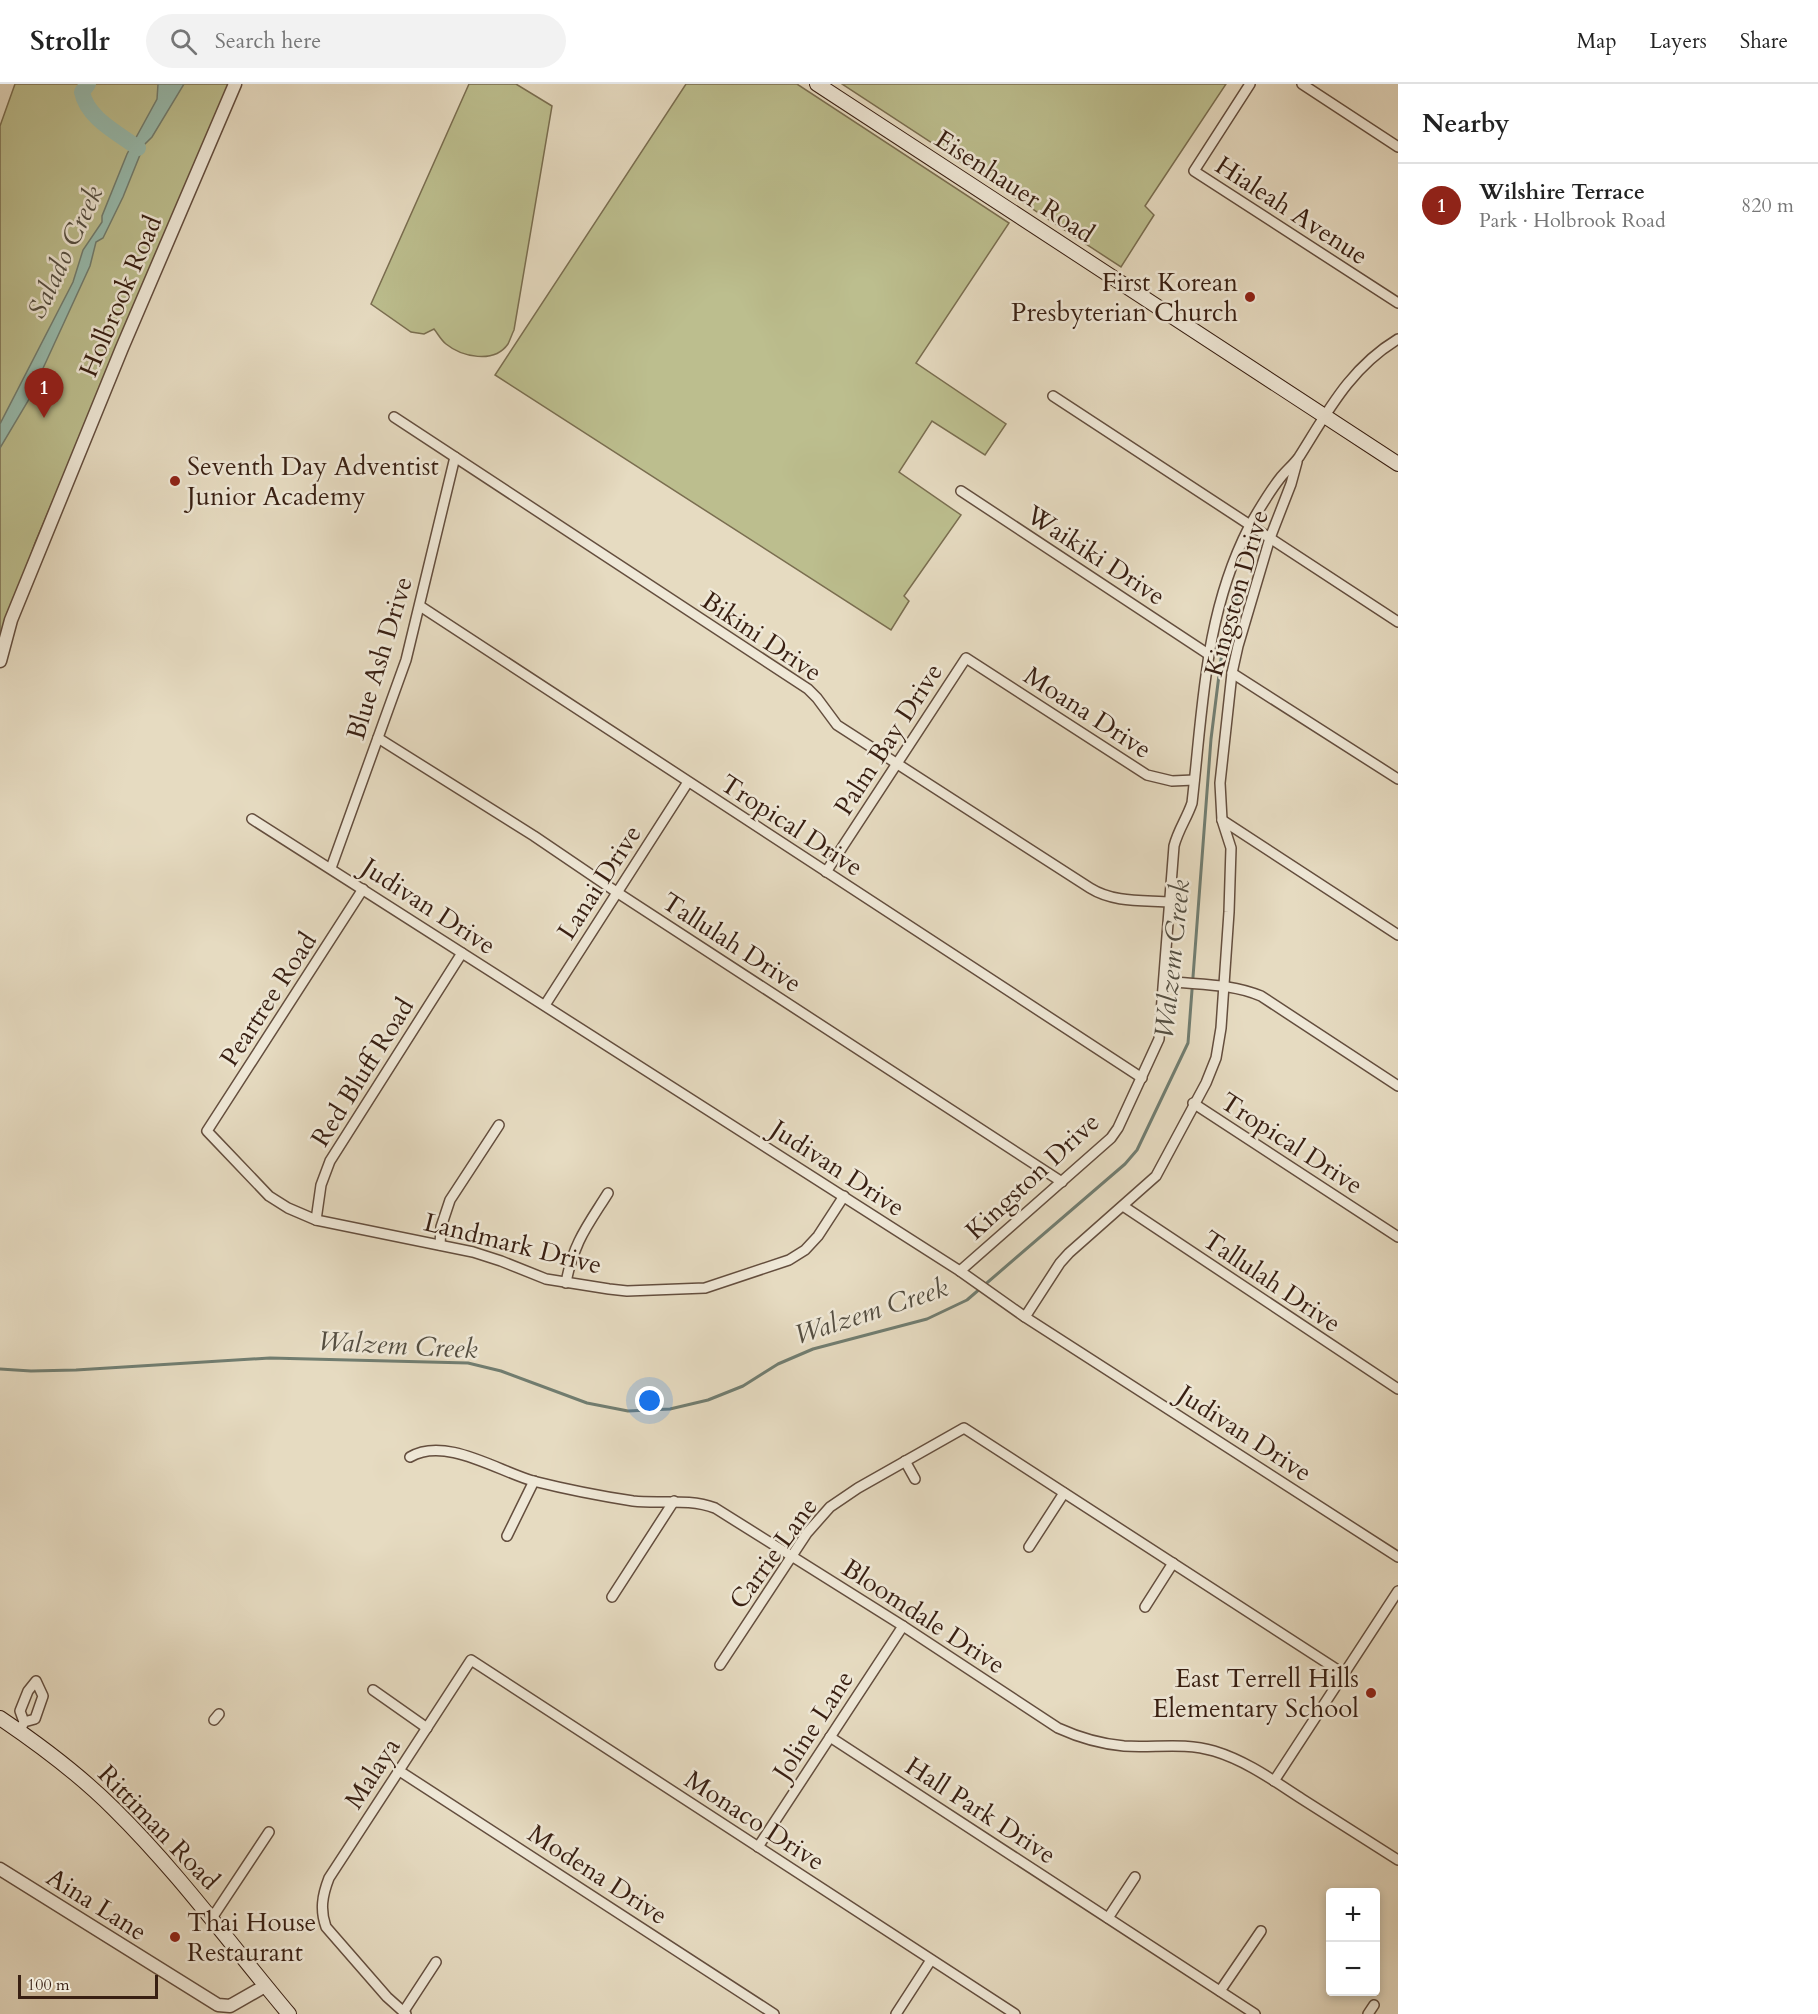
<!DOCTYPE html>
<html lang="en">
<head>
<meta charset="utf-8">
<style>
	body { margin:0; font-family:Cardo,serif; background:#f2f2f2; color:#222 }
	.controls { position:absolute; right:18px; bottom:18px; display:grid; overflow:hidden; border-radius:6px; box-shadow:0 3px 9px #0003 }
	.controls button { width:54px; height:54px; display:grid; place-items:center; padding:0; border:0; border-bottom:2px solid #e0e0e0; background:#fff; color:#222; font:30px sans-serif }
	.scale { position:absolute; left:18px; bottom:15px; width:140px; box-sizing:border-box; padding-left:6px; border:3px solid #381f12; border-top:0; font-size:16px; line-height:21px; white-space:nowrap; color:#381f12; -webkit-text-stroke:4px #efe8d7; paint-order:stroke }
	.you { position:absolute; left:650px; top:1317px; width:21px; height:21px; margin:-15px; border:4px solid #fff; border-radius:50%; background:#1a73e8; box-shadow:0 0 0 9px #1a73e833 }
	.badge { display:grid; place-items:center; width:39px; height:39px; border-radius:50%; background:#8f2418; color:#fff; font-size:20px; font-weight:700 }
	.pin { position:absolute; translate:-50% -50px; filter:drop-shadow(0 2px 3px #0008) }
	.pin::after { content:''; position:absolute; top:32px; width:21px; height:18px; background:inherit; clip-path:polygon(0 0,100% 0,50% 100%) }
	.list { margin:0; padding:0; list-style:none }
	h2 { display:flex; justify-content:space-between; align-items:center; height:78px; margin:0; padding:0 24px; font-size:26px }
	h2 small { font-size:20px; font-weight:400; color:#767676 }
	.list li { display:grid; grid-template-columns:39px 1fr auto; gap:18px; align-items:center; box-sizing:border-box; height:84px; padding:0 24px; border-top:2px solid #e0e0e0 }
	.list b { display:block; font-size:22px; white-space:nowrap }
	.list p { margin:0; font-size:20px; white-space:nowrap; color:#767676 }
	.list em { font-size:20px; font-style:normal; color:#767676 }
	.icon { flex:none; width:33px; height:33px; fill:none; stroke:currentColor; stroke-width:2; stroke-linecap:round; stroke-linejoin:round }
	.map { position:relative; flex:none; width:1398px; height:1930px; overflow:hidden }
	header { display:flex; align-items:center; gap:36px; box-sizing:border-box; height:84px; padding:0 30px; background:#fff; border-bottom:2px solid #e0e0e0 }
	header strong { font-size:28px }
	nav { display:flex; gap:33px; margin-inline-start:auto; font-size:21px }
	.search { width:420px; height:54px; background:#f2f2f2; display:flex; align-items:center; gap:15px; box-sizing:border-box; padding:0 21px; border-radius:33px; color:#767676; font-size:22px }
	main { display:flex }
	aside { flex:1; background:#fff }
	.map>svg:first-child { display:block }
	.green { fill:#bcbe8e; stroke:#7a6e50; stroke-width:1.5 }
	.water { fill:#97bbae; stroke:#717d70; stroke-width:1.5 }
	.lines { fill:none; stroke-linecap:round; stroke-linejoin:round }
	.stream { stroke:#717d70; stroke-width:3 }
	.river { stroke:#97bbae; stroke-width:16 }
	.minor-casing { stroke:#644e3e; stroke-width:12 }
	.tertiary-casing { stroke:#644e3e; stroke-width:15 }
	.secondary-casing { stroke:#381f12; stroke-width:16 }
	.minor { stroke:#efe8d7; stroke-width:9 }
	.tertiary { stroke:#efe8d7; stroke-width:12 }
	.secondary { stroke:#efe8d7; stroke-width:14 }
	.poi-dot { fill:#8f2418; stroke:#efe8d7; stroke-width:2 }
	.labels { text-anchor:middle; stroke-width:5; stroke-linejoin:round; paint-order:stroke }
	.street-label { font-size:26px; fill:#381f12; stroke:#efe8d7 }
	.poi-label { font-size:26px; fill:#381f12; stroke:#efe8d7; text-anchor:end }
	.water-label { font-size:27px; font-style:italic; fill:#544e41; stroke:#efe8d7 }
</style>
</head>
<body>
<header>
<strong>Strollr</strong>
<div class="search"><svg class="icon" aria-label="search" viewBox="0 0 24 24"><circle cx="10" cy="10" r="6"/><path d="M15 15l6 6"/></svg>Search here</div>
<nav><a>Map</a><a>Layers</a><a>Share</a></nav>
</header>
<main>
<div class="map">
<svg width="1398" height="1930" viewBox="0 0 1398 1930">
	<rect width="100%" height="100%" fill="#e6dbc1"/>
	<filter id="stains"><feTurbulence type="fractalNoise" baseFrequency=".00333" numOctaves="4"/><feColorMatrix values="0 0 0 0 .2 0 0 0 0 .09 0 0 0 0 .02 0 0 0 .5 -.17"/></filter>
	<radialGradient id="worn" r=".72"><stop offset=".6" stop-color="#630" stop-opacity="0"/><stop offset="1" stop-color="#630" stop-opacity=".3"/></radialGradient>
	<!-- green -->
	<g class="green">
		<polygon points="15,0 230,0 35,459 0,559 0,42"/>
		<path d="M469,0h47l36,22 -38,224c-2,4 -4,10 -6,14 -14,20 -46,13 -62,0 -5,-4 -8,-10 -12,-15l-10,5 -13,-2 -40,-28z"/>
		<polygon points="686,0 797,0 1009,139 916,279 1006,340 985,371 932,337 899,388 961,431 904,512 909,517 891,546 495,291"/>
		<polygon points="842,0 1226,0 1145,122 1154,131 1121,183"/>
	</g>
	<!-- water -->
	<polygon class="water" points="158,0 184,0 152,53 144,61 123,113 103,154 96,158 90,182 28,317 0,364 0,340 73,198 83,166 102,138 102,132 127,70 157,15"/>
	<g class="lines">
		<!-- stream -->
		<polyline class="stream" points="0,1285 31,1287 76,1286 270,1274 468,1279 501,1287 587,1319 628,1327 670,1325 708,1316 743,1302 778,1280 813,1265 927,1235 967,1216 1125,1080 1137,1066 1188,959 1211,655 1221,575 1240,502"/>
		<!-- river -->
		<path class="river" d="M88,0l-6,8c5,26 36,41 56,56"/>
		<defs>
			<g id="minor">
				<polyline points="1250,0 1194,87 1398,219"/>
				<polyline points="1302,0 1398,63"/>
				<polyline points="1053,312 1398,538"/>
				<path d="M394,333l414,272 9,9 20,27 253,163c24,15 53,12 81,14"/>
				<polyline points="961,407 1208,570"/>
				<polyline points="420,522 1142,994"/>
				<polyline points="1232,589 1398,695"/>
				<polyline points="378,654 534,752 618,809 1062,1098"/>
				<polyline points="252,735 960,1187 1025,1233 1398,1473"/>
				<polyline points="1222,736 1398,851"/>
				<polyline points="331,784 406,576 455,373"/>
				<polyline points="826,788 966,574 1147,691 1172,697 1194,696"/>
				<polyline points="363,805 207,1047 269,1112 288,1124 316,1136 473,1168 501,1177 546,1195 609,1205 627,1207 705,1204 789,1176 805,1166 818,1152 844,1112"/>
				<path d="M1165,897c33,4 65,2 96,15l137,90"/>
				<polyline points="545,921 688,698"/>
				<polyline points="1193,1019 1398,1153"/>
				<polyline points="1123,1122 1398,1305"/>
				<polyline points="316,1136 321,1101 330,1077 462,869"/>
				<polyline points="440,1161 441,1143 450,1116 499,1041"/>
				<path d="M960,1187l151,-133 7,-10 41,-89 15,-193c4,-16 13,-28 18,-43 11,-95 12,-188 57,-276 9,-16 20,-35 32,-50 6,-7 13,-13 18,-20 29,-46 51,-89 99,-118"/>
				<path d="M566,1199c7,-40 22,-58 42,-90"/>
				<polyline points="1025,1233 1060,1179 1069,1169 1156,1092 1206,999 1216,974 1221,944 1229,828 1231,764 1222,736 1220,699 1232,589 1238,562 1270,454 1291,400 1297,378"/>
				<path d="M410,1373c35,-21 88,14 123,24 32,8 67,15 100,20 28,3 55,-3 82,7l188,118 155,102c22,10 43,16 66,18 31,2 60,-4 90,5 33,10 60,30 88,48 32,20 64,41 96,61"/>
				<polyline points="905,1377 915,1395"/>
				<polyline points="507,1452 534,1397"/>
				<polyline points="1029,1463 1064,1409"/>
				<polyline points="612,1513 674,1417"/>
				<polyline points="1145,1523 1173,1479"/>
				<polyline points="720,1581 807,1449 830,1423 858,1404 964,1344 1344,1590"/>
				<polyline points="373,1606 427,1644"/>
				<polyline points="214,1636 219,1630"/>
				<polyline points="20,1647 24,1638 20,1627 28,1607 36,1597 43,1612 35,1635 24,1638"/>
				<polyline points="830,1653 1255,1930"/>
				<polyline points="398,1686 774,1930"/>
				<polyline points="1274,1697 1398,1507"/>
				<polyline points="758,1763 903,1542"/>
				<polyline points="212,1834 269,1748"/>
				<polyline points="1108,1834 1135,1793"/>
				<polyline points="1220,1907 1261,1847"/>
				<polyline points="404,1927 436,1878"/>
				<path d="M406,1930l-19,-17 -61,-70c-6,-17 -4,-31 3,-49l142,-218 544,354"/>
				<polyline points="896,1930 931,1876"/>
				<polyline points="1368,1930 1374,1921"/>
			</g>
			<g id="tertiary">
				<polyline points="0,577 11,536 122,264 235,0"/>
				<polyline points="0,1785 218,1921 230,1922 265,1902"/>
			</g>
			<g id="secondary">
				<polyline points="817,0 1398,380"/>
				<path d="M0,1634c40,27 80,57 114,91 64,63 117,136 175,205"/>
			</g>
		</defs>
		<!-- minor casing -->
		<use href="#minor" class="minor-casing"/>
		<!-- tertiary casing -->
		<use href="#tertiary" class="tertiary-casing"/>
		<!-- secondary casing -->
		<use href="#secondary" class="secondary-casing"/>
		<!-- minor -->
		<use href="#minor" class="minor"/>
		<!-- tertiary -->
		<use href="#tertiary" class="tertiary"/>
		<!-- secondary -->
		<use href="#secondary" class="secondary"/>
	</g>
	<!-- markers -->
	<g class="poi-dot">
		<circle cx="1250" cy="213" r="6"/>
		<circle cx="175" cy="397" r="6"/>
		<circle cx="1371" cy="1609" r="6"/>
		<circle cx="175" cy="1853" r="6"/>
	</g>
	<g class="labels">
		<!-- street labels -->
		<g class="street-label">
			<text transform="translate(1015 102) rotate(33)" y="9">Eisenhauer Road</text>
			<text transform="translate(1292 126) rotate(33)" y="9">Hialeah Avenue</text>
			<text transform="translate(120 212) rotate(-67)" y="9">Holbrook Road</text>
			<text transform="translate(1096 471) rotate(33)" y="9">Waikiki Drive</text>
			<text transform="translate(1236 509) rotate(-74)" y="9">Kingston Drive</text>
			<text transform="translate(762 552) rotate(34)" y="9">Bikini Drive</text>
			<text transform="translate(379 574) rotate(-73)" y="9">Blue Ash Drive</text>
			<text transform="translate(1088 628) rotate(33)" y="9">Moana Drive</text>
			<text transform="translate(888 655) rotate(-57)" y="9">Palm Bay Drive</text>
			<text transform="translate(792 741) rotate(33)" y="9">Tropical Drive</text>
			<text transform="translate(599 798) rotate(-57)" y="9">Lanai Drive</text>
			<text transform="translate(429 822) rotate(33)" y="9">Judivan Drive</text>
			<text transform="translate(732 858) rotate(33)" y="9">Tallulah Drive</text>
			<text transform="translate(268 915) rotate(-57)" y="9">Peartree Road</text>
			<text transform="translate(362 988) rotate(-58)" y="9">Red Bluff Road</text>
			<text transform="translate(1292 1059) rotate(33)" y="9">Tropical Drive</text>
			<text transform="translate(838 1084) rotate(33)" y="9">Judivan Drive</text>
			<text transform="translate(1032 1092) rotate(-43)" y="9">Kingston Drive</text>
			<text transform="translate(513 1159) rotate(14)" y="9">Landmark Drive</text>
			<text transform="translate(1272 1197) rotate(34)" y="9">Tallulah Drive</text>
			<text transform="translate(1245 1349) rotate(33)" y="9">Judivan Drive</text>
			<text transform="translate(773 1469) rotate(-54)" y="9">Carrie Lane</text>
			<text transform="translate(924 1532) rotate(33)" y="9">Bloomdale Drive</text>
			<text transform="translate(813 1641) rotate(-57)" y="9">Joline Lane</text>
			<text transform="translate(372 1689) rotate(-57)" y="9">Malaya</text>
			<text transform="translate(981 1726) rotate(33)" y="9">Hall Park Drive</text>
			<text transform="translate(755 1736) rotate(33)" y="9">Monaco Drive</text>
			<text transform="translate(159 1743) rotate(46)" y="9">Rittiman Road</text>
			<text transform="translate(598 1790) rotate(33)" y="9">Modena Drive</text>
			<text transform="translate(97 1820) rotate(32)" y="9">Aina Lane</text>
		</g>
		<!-- poi labels -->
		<g class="poi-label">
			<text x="1238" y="207">First Korean<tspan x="1238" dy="30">Presbyterian Church</tspan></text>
			<text x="187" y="391" text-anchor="start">Seventh Day Adventist<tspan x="187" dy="30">Junior Academy</tspan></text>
			<text x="1359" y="1603">East Terrell Hills<tspan x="1359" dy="30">Elementary School</tspan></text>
			<text x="187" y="1847" text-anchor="start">Thai House<tspan x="187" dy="30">Restaurant</tspan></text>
		</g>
		<!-- water labels -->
		<g class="water-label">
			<text transform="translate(65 168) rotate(-65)" y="9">Salado Creek</text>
			<text transform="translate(1172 875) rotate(-84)" y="9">Walzem Creek</text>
			<text transform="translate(871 1227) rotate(-18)" y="9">Walzem Creek</text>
			<text transform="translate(398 1261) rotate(3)" y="9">Walzem Creek</text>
		</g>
	</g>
	<rect width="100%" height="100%" filter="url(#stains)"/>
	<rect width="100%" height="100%" fill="url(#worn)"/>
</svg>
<div class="controls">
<button>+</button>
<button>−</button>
</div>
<div class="scale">100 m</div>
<div class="you"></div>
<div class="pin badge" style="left:44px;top:334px">1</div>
</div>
<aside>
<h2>Nearby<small></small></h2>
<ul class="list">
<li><span class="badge">1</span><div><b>Wilshire Terrace</b><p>Park · Holbrook Road</p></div><em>820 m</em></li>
</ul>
</aside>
</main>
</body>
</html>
